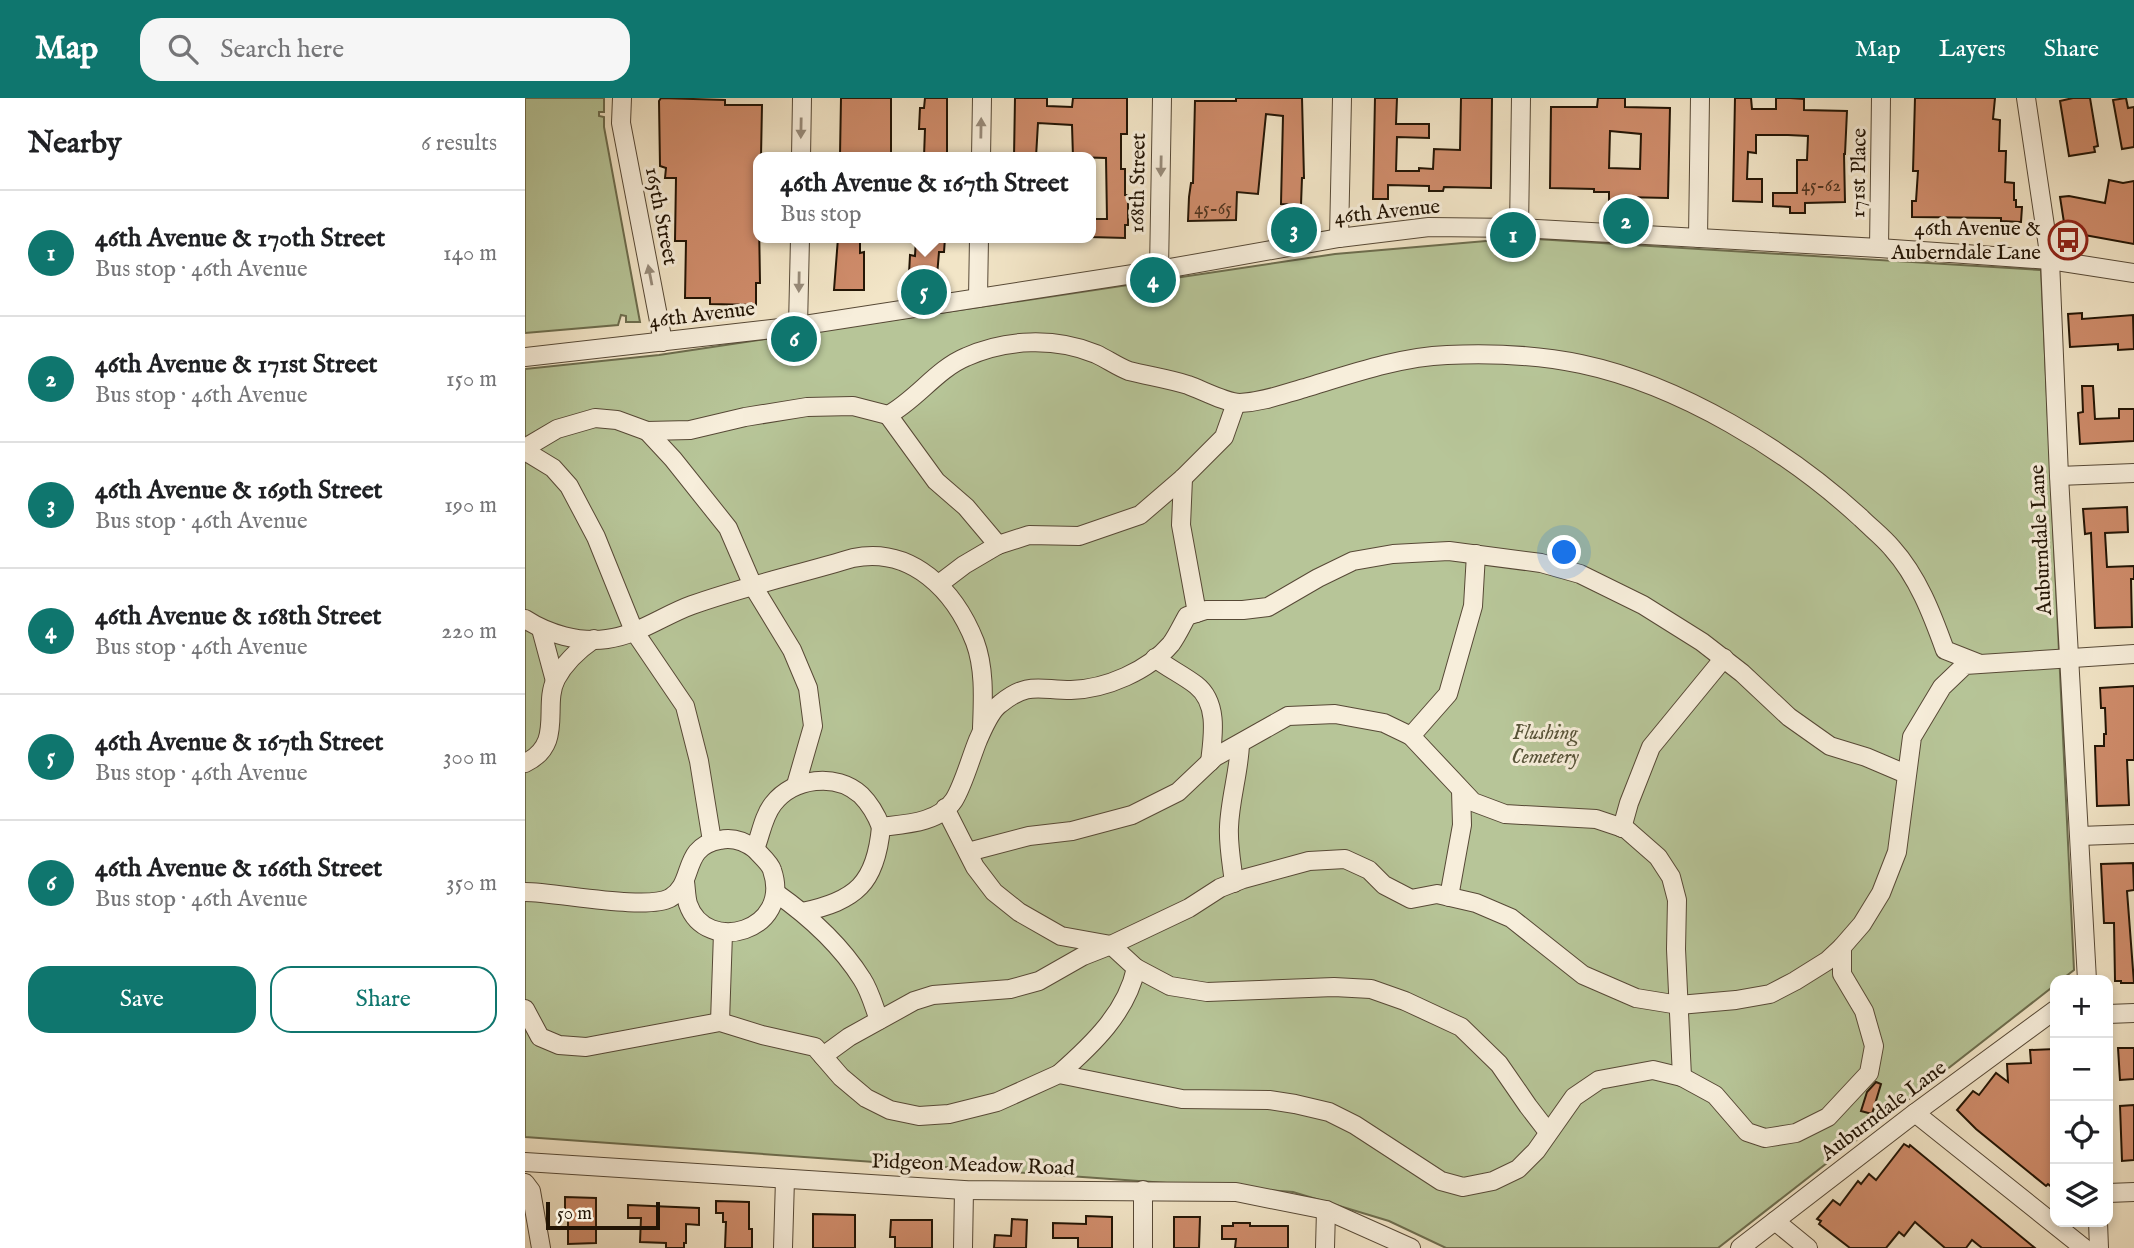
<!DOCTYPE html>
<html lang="en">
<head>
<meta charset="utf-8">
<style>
	body { margin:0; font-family:"IM FELL English",serif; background:#f6f6f6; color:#202124 }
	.controls { position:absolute; right:21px; bottom:21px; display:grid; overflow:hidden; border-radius:14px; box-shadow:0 4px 10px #0003 }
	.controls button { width:63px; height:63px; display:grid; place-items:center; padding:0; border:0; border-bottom:2px solid #e0e0e0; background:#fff; color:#202124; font:35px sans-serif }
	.scale { position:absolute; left:21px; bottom:18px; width:114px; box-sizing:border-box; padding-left:7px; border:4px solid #231505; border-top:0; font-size:19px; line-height:24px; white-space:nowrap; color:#231505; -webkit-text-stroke:5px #f7eedb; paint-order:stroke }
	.you { position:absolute; left:1040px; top:455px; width:24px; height:24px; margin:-18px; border:5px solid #fff; border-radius:50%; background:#1a73e8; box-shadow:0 0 0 10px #1a73e833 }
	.badge { display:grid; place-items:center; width:46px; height:46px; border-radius:50%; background:#0f766e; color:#fff; font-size:23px; font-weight:700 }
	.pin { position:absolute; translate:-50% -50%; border:4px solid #fff; box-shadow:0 2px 7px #0006 }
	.popup { position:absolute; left:228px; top:54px; width:343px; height:91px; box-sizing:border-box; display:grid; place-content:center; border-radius:14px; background:#fff; filter:drop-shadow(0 2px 5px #0005); font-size:23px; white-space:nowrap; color:#757577 }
	.popup b { font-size:26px; color:#202124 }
	.popup::after { content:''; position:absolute; left:50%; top:100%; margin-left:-14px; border:14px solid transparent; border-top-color:#fff }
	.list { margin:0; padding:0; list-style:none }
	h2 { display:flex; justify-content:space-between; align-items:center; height:91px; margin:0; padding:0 28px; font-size:30px }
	h2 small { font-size:23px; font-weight:400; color:#757577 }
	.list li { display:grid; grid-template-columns:46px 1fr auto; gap:21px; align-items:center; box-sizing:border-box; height:126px; padding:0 28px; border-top:2px solid #e0e0e0 }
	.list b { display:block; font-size:26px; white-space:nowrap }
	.list p { margin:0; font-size:23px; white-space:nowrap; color:#757577 }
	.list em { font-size:23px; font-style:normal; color:#757577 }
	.actions { display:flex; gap:14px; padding:21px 28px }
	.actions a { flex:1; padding:16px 0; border:2px solid #0f766e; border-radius:21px; text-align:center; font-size:24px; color:#0f766e }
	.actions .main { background:#0f766e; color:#fff }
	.icon { flex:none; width:38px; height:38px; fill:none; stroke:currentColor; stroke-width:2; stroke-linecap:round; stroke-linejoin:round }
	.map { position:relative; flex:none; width:1609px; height:1150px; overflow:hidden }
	header { display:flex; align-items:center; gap:42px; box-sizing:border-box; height:98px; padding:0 35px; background:#0f766e; color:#fff }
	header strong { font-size:33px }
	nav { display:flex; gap:38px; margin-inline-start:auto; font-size:24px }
	.search { width:490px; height:63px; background:#f6f6f6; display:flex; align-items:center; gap:18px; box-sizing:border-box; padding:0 24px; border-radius:21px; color:#757577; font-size:26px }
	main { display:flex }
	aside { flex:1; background:#fff }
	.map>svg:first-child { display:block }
	.green { fill:#b7c598; stroke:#6d6d4e; stroke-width:2 }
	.building { fill:#cf8c6b; stroke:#231505; stroke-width:2; fill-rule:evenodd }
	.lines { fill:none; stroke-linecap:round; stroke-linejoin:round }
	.minor-casing { stroke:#574936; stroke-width:20 }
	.minor { stroke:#f7eedb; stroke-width:18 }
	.oneway { fill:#988c7b }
	.labels { text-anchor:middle; stroke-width:6; stroke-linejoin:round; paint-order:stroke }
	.number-label { font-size:18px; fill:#4e331e }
	.street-label { font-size:21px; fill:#231505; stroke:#f7eedb }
	.poi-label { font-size:21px; fill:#231505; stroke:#f7eedb; text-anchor:end }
	.park-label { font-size:21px; font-style:italic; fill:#575338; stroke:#f7eedb }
</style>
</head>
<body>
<header>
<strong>Map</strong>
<div class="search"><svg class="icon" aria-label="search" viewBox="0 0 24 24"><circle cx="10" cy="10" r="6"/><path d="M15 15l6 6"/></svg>Search here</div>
<nav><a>Map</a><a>Layers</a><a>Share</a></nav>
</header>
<main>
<aside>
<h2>Nearby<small>6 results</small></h2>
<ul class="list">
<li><span class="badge">1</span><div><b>46th Avenue &amp; 170th Street</b><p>Bus stop · 46th Avenue</p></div><em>140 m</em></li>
<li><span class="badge">2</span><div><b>46th Avenue &amp; 171st Street</b><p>Bus stop · 46th Avenue</p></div><em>150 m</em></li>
<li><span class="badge">3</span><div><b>46th Avenue &amp; 169th Street</b><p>Bus stop · 46th Avenue</p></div><em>190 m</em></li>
<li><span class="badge">4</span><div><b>46th Avenue &amp; 168th Street</b><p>Bus stop · 46th Avenue</p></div><em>220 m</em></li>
<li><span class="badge">5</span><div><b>46th Avenue &amp; 167th Street</b><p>Bus stop · 46th Avenue</p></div><em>300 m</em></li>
<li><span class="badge">6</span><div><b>46th Avenue &amp; 166th Street</b><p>Bus stop · 46th Avenue</p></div><em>350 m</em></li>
</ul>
<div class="actions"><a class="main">Save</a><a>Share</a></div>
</aside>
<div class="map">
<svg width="1609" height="1150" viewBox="0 0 1609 1150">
	<rect width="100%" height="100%" fill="#f2e5c7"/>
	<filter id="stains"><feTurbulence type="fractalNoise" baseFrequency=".00286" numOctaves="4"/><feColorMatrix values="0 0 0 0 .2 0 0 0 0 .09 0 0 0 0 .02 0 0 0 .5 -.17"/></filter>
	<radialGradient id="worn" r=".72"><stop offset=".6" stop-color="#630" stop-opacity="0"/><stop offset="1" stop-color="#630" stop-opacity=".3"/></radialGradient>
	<!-- green -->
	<g class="green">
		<polygon points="0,0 79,0 79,14 74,14 74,18 79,19 79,29 115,224 101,224 101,218 96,217 93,227 0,235"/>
		<polygon points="996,140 1516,172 1549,872 1536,882 1530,882 1530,887 1193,1150 921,1150 864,1123 768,1094 0,1039 0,271 134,257 810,156"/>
	</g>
	<!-- building -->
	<g class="building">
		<polygon points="136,0 200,2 200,7 237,7 236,59 233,59 235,185 231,185 231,207 185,206 185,200 160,200 161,143 150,143 151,80 140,80 141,70 135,68 134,3"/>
		<polygon points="316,0 366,0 366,59 315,57"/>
		<polygon points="400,0 422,0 422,57 417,57 417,59 399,59 400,31 394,31 395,10 399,10"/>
		<polygon points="490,0 522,0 522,8 547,9 548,0 602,0 602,36 596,36 596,71 600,71 600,97 603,97 603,127 600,127 600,140 565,139 565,121 582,121 581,60 548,59 547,27 513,25 511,59 489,59"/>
		<polygon points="711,0 777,0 779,80 777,80 776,107 756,106 758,18 741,16 733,96 712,94 711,122 663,123 664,99 666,85 668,85 670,3 711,3"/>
		<polygon points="850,0 872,0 871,26 904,26 904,40 872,39 871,73 894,73 894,70 908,71 909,51 935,52 936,0 967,0 966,90 919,89 918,93 904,93 904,88 863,87 863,101 848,101"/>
		<path d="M1073,0h27v9l45,1 -2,90 -45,-1v4l-14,-1v-8h-15v-3l-44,-1 1,-81h46zM1085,33l31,3 -1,35 -31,-1z"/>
		<polygon points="1210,0 1226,0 1227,11 1251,11 1251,0 1265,0 1279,1 1279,12 1322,13 1320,56 1319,56 1320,104 1280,105 1280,115 1265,115 1265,109 1248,108 1248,95 1272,95 1272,62 1282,62 1283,38 1263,37 1231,37 1231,55 1223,54 1222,81 1237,81 1237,104 1208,103"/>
		<polygon points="1390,0 1470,0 1468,21 1475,22 1474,53 1481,53 1480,84 1489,85 1489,102 1491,102 1491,109 1497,109 1496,124 1476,123 1476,120 1387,119 1387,103 1391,103 1393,73 1388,73"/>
		<polygon points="1548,0 1565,0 1573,48 1569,49 1570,54 1544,58 1535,3"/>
		<polygon points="1601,0 1603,10 1609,9 1609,49 1597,51 1588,2"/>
		<polygon points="1584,82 1598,85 1609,83 1609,146 1543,134 1540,131 1535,99 1544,98 1580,105"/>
		<polygon points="313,140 335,140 335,155 339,154 339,192 309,192"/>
		<polygon points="391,140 420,140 419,154 414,154 412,178 384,176 385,157 390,158"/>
		<polygon points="1557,215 1557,221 1608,217 1609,251 1593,252 1593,246 1545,249 1543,216"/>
		<polygon points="1557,288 1568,288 1570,321 1594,320 1594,311 1609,311 1609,343 1555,346 1553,315 1558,314"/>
		<polygon points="1602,409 1603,434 1580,435 1582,469 1609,468 1609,481 1606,481 1607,529 1570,530 1566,435 1560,436 1558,411"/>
		<polygon points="1609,588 1609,662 1602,662 1604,707 1572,708 1570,648 1579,648 1579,636 1581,636 1580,610 1576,610 1575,590"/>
		<polygon points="1608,765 1609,792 1602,793 1609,885 1596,885 1596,883 1590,883 1589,825 1579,825 1576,766"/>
		<polygon points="1593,950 1609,950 1609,981 1595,982"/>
		<polygon points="1530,951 1530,1092 1523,1086 1521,1088 1451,1031 1432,1012 1448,993 1454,997 1471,975 1483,984 1482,966 1506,965 1505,952"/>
		<polygon points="1351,984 1356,986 1347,1016 1336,1013 1342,994"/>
		<polygon points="1609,1007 1609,1062 1597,1063 1595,1008"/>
		<polygon points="1379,1046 1384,1049 1385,1047 1510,1150 1457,1150 1447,1142 1441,1150 1420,1150 1390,1124 1379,1138 1374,1134 1361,1150 1325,1150 1294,1126 1296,1123 1292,1121 1308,1102 1315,1107 1333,1083 1336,1086 1344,1076 1351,1082"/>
		<polygon points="40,1099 71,1100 71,1145 43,1146 43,1116 40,1116"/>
		<polygon points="191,1103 224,1104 224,1131 227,1131 227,1150 200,1150 201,1124 198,1124 198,1115 191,1115"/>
		<polygon points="103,1107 174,1110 174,1127 161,1126 161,1145 159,1145 159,1150 141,1150 141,1145 115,1144 116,1120 103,1120"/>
		<polygon points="288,1116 330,1117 330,1150 288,1150"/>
		<polygon points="561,1118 587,1119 587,1150 553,1150 553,1140 528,1140 528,1125 561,1126"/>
		<polygon points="649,1119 675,1119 674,1150 649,1150"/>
		<polygon points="487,1121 502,1122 501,1150 469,1150 470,1137 486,1138"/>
		<polygon points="366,1122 407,1122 407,1150 370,1150 370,1139 365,1139"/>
		<polygon points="708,1125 725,1125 725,1128 763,1128 763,1150 710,1150 711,1141 697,1141 697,1128 708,1128"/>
	</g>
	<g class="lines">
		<defs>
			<g id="minor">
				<polyline points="97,0 96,25 138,244"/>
				<polyline points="1501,0 1525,162 1534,378 1562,882"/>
				<polyline points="276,59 277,0"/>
				<polyline points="456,59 457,0"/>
				<polyline points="994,130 996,0"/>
				<polyline points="814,140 817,0"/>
				<polyline points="1173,140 1175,0"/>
				<polyline points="1354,150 1356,0"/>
				<polyline points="634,172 637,0"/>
				<polyline points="453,200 454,140"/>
				<polyline points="273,228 275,140"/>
				<polyline points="0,259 273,228 634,172 814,140 904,129 994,130 1354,150 1525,162 1609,175"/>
				<polyline points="363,317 411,383 441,409 473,447"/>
				<polyline points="122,333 148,361 203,430 228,488 267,552 283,590 288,628 271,687"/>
				<path d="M0,350l32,-19 38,-11 22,2 30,11 43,-1 55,-13 62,-10 46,-1 35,9c28,-15 49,-46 78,-58 40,-18 89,-20 130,-3 11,5 22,13 33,17 20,5 40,8 59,14 14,5 38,18 52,18 23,-1 43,-9 65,-15 46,-14 94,-31 142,-33 44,-2 91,0 134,9 99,21 206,86 280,154 10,10 22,19 31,30 26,29 40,66 53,102l33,13"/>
				<polyline points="0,353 28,370 44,388 71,439 109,533 160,608 174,663 187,743"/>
				<polyline points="1534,378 1609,375"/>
				<polyline points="658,380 656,427 672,515"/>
				<polyline points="951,456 948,508 923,596 886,638 948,704 980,716 1071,721 1101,731 1133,759 1146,779 1152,802 1151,851 1157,979"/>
				<polyline points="414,486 439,467 473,447 504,437 554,438 615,417 658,380 699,339 711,305"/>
				<path d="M0,521c23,15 54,24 82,20 31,-4 57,-24 85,-34 53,-19 108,-31 161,-47 59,-12 102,33 122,84 10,27 8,58 7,86"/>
				<polyline points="16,531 30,583"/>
				<path d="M630,560c13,10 28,17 41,27 23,18 17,52 14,77"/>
				<path d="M0,665c40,-19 17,-57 31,-84 9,-17 22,-29 38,-40"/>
				<polyline points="420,710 450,769 469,794 494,814 536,838 586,847 611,870 645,888 682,894 809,889 846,891 880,903 936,929 974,966 1003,1008 1023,1034"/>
				<polyline points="1097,730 1104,705 1126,649 1199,560"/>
				<polyline points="1555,738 1609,736"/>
				<polyline points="443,754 504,738 547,733 607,717 653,694 690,659 763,618 810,616 859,625 886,638"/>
				<path d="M160,784c1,6 1,15 3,22 18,52 105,27 84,-34 -2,-7 -12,-15 -17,-21"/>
				<path d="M709,785c-2,-18 -6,-38 -5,-56 1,-28 10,-55 11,-83"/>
				<path d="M0,794c31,0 121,19 145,6 26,-15 10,-51 50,-58 13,-3 24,1 35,9 6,-15 8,-32 18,-45 20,-26 63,-32 88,-9 9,9 15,19 20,32 24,-3 58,-4 73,-27 9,-14 17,-43 24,-60 5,-11 12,-29 22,-36 28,-23 39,-14 71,-14 35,-1 77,-19 100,-46 6,-8 11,-19 16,-28l19,-6h37l25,-3 50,-29 35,-17 40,-7 56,-3 92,12 39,11 63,31 59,37 40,31 47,44 41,29 36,11 40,17"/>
				<path d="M251,795c34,24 64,51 86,86 8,12 12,28 17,41"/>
				<polyline points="924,799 937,727 936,692"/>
				<path d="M277,814c54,-11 74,-29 79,-85"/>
				<polyline points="0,911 15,939 34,947 61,949 195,924 237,937 290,949 316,979 341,1000 365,1012 394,1018 424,1016 472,1004 534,976 657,1001 744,1002 770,1006 804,1014 830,1027 916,1083 938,1089 968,1083 993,1071 1011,1053 1049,999 1074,982 1128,972 1157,979 1190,997 1222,1034 1240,1040 1271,1035 1303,1019 1344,975 1349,948 1339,913 1317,876 1317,849 1337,826 1356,795 1372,754 1387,639 1417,589 1440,567 1609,556"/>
				<polyline points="1583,916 1609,915"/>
				<polyline points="195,924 198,835"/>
				<polyline points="298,958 324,939 389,903 408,897 485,891 514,883 558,858 586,847 664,810 695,790 718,781 784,763 820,761 844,772 859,787 886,801 912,796 951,805 986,820 1058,877 1111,900 1154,907 1211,902 1245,896 1270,883 1302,863 1317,849"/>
				<path d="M534,976c33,-29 68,-62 77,-106"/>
				<polyline points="1390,1015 1559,1150"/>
				<polyline points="0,1064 439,1092 711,1094 801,1112 886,1150"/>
				<polyline points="0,1085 6,1093 16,1150"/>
				<polyline points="1583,1095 1609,1094"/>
				<polyline points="1250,1123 1283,1150"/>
				<polyline points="1573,1124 1574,1150"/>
				<polyline points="258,1150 260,1081"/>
				<polyline points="438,1150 439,1092"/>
				<polyline points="618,1150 618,1092"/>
				<polyline points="800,1150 801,1112"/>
				<polyline points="1215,1150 1390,1015 1530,912"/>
			</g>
		</defs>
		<!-- minor casing -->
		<use href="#minor" class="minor-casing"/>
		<!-- minor -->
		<use href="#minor" class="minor"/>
	</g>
	<!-- one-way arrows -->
	<defs><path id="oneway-solid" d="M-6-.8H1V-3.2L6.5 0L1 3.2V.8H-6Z" transform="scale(1.75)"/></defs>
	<g class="oneway">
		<use href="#oneway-solid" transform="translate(276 30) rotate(91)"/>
		<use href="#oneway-solid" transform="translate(456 30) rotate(-89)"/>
		<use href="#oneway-solid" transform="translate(636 68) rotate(91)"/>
		<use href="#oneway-solid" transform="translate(125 177) rotate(-101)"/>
		<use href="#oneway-solid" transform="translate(274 184) rotate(91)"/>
	</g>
	<!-- icons -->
	<defs>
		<symbol id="bus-ring" viewBox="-11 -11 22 22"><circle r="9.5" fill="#f7eedb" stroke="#8f2418" stroke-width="1.5"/><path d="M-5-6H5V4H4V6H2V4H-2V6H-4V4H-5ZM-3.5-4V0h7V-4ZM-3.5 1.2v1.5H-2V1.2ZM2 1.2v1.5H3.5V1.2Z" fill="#8f2418"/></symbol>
	</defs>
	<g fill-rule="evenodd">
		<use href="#bus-ring" x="1521" y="120" width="44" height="44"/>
	</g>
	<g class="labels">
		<!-- number labels -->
		<g class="number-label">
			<text x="1296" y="93">45-62</text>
			<text x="688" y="116">45-65</text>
		</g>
		<!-- street labels -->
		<g class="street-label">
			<text transform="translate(1333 75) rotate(-89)" y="7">171st Place</text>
			<text transform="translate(612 85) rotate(-89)" y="7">168th Street</text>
			<text transform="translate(862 113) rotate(-6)" y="7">46th Avenue</text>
			<text transform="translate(137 118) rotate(79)" y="7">165th Street</text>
			<text transform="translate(177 216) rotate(-7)" y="7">46th Avenue</text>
			<text transform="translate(1515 442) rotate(-93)" y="7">Auburndale Lane</text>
			<text transform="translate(1358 1012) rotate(-37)" y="7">Auburndale Lane</text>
			<text transform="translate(448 1066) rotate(2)" y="7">Pidgeon Meadow Road</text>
		</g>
		<!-- poi labels -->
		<g class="poi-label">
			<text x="1516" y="137">46th Avenue &amp;<tspan x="1516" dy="24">Auberndale Lane</tspan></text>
		</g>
		<!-- park labels -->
		<g class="park-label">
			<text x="1020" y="641">Flushing<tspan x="1020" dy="24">Cemetery</tspan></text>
		</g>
	</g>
	<rect width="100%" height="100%" filter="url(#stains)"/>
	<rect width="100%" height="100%" fill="url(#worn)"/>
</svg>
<div class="controls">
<button>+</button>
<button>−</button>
<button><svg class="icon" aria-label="locate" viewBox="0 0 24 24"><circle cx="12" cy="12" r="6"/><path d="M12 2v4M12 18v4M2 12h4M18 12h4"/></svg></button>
<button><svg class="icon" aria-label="layers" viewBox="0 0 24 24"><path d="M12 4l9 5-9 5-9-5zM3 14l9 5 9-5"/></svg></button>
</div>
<div class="scale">50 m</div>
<div class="you"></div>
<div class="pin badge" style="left:988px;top:137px">1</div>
<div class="pin badge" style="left:1101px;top:123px">2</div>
<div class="pin badge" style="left:769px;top:132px">3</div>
<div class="pin badge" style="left:628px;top:182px">4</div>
<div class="pin badge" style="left:399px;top:194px">5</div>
<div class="popup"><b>46th Avenue &amp; 167th Street</b>Bus stop</div>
<div class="pin badge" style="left:269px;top:241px">6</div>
</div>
</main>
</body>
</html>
